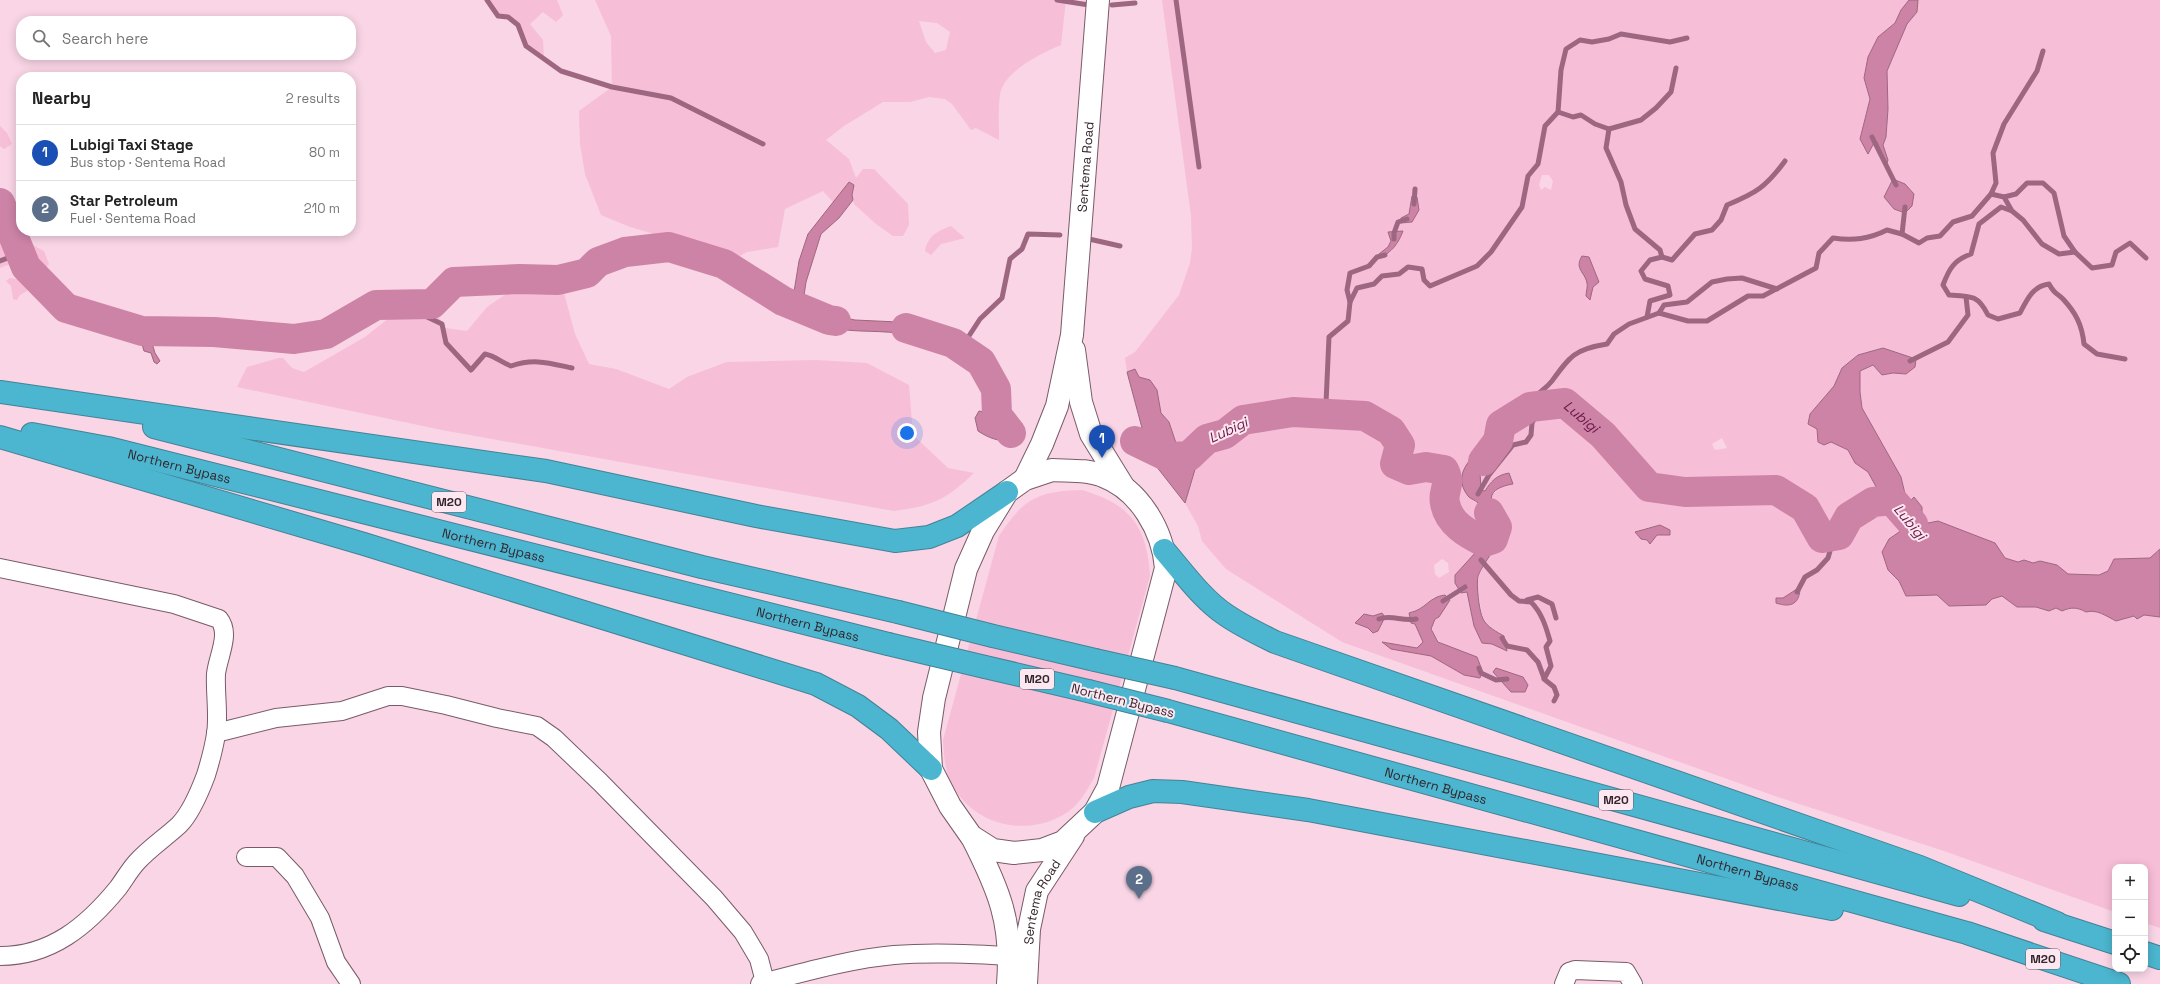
<!DOCTYPE html>
<html lang="en">
<head>
<meta charset="utf-8">
<style>
	body { margin:0; font-family:"Space Grotesk",sans-serif; background:#f6f6f6; color:#222 }
	.controls { position:absolute; right:12px; bottom:12px; display:grid; overflow:hidden; border-radius:8px; box-shadow:0 2px 10px #0003 }
	.controls button { width:36px; height:36px; display:grid; place-items:center; padding:0; border:0; border-bottom:1px solid #e0e0e0; background:#fff; color:#222; font:20px sans-serif }
	.you { position:absolute; left:907px; top:433px; width:14px; height:14px; margin:-10px; border:3px solid #fff; border-radius:50%; background:#1a73e8; box-shadow:0 0 0 6px #1a73e833 }
	.badge { display:grid; place-items:center; width:26px; height:26px; border-radius:50%; background:#2f7283; color:#fff; font-size:13px; font-weight:700 }
	.pin { position:absolute; translate:-50% -33px; filter:drop-shadow(0 1px 2px #0008) }
	.pin::after { content:''; position:absolute; top:21px; width:14px; height:12px; background:inherit; clip-path:polygon(0 0,100% 0,50% 100%) }
	.list { margin:0; padding:0; list-style:none }
	h2 { display:flex; justify-content:space-between; align-items:center; height:52px; margin:0; padding:0 16px; font-size:17px }
	h2 small { font-size:13px; font-weight:400; color:#767676 }
	.list li { display:grid; grid-template-columns:26px 1fr auto; gap:12px; align-items:center; box-sizing:border-box; height:56px; padding:0 16px; border-top:1px solid #e0e0e0 }
	.list b { display:block; font-size:15px; white-space:nowrap }
	.list p { margin:0; font-size:13px; white-space:nowrap; color:#767676 }
	.list em { font-size:13px; font-style:normal; color:#767676 }
	.icon { flex:none; width:22px; height:22px; fill:none; stroke:currentColor; stroke-width:2; stroke-linecap:round; stroke-linejoin:round }
	.map { position:relative; flex:none; width:2160px; height:984px; overflow:hidden }
	.search { position:absolute; background:#fff; box-shadow:0 2px 10px #0003; left:16px; top:16px; width:340px; height:44px; display:flex; align-items:center; gap:10px; box-sizing:border-box; padding:0 14px; border-radius:16px; color:#767676; font-size:15px }
	.panel { position:absolute; background:#fff; box-shadow:0 2px 10px #0003; left:16px; top:72px; width:340px; height:164px; border-radius:16px }
	.map>svg:first-child { display:block }
	.green { fill:#f7bed7; fill-rule:evenodd }
	.water { fill:#cc83a6; stroke:#9e6781 }
	.lines { fill:none; stroke-linecap:round; stroke-linejoin:round }
	.stream { stroke:#9e6781; stroke-width:5 }
	.river { stroke:#cc83a6; stroke-width:30 }
	.street-casing { stroke:#795b68; stroke-width:20 }
	.secondary-casing { stroke:#795b68; stroke-width:24 }
	.highway-casing { stroke:#438396; stroke-width:24 }
	.street { stroke:#fff; stroke-width:18 }
	.secondary { stroke:#fff; stroke-width:22 }
	.highway { stroke:#4cb5cf; stroke-width:22 }
	.highway-bridge-casing { stroke:#438396; stroke-width:24; stroke-linecap:butt }
	.highway-bridge { stroke:#4cb5cf; stroke-width:22 }
	.labels { text-anchor:middle; stroke-width:4; stroke-linejoin:round; paint-order:stroke }
	.shield { fill:#fde7f0; stroke:#6f5f66; stroke-width:1 }
	.shield-label { font-size:12px; font-weight:bold; fill:#32252b }
	.street-label { font-size:13px; fill:#32252b; stroke:#fde7f0 }
	.water-label { font-size:14px; font-style:italic; fill:#6d1749; stroke:#fde7f0 }
</style>
</head>
<body>
<div class="map">
<svg width="2160" height="984" viewBox="0 0 2160 984">
	<rect width="100%" height="100%" fill="#f9d5e5"/>
	<!-- green -->
	<g class="green">
		<path d="M487,0h70l6,15 -7,7 -13,-10 -13,12 13,16 1,19c-5,-4 -14,-8 -18,-13 -11,-15 -3,-28 -28,-30z"/>
		<path d="M595,0h471l-5,45c-19,8 -57,26 -61,49 -2,14 -1,31 -1,46l-23,-12 -5,2 -19,-26 -7,-5 -16,-2 -19,5h-27l-39,24 -18,14 23,19 7,19 7,-9h11l34,35 1,21 -6,11h-10l-17,-12 -22,-20 -2,-9 2,-9 -5,-4 -16,20 -10,-11 -38,18 -7,38 -31,5 -23,12 -55,-17 -8,-11 -31,-9 -29,-12 -16,-41 -5,-30 -1,-33 33,-24 -1,-51zM919,21l18,2 13,9 -4,18 -11,3 -9,-11z"/>
		<path d="M1162,0h747l-8,10 -6,13 -17,14 -14,40 6,22 -6,25 4,30 6,-11 3,-1 5,16 6,2 -5,-15 3,-8 2,-28 -1,-38 20,-47 10,-12 1,-12h242v549l-10,9 -36,1 -6,12 -9,4 -31,-1 -11,-9 -17,-4 -7,2 -9,-3 -6,2 -13,-4 -11,-15 -56,-22 -10,2c-9,-7 -12,-20 -22,-25l-5,-21 -39,-69 -2,-16 -1,-21 14,-6 9,10 11,-2 13,1 9,-7v-8l-32,-11 -25,7 -16,13 -8,18 -24,28 -2,10 9,4 14,14 17,8 7,12 13,10 18,33 19,13 -3,12 -13,9 -1,31 11,11 7,15 31,-1 13,11h20l32,-10 15,11h19l13,4 7,-3 6,3c9,-4 15,-4 24,1 11,-3 20,4 30,9l18,-5 3,3 7,-4 16,2v311l-15,-5v-56h-30v45l-171,-61 -163,-53 -439,-156 -116,-73 -24,-28 -4,-15 -13,-23 14,-47 -2,-10 -6,5 -14,-5 -8,-24 -8,-9 -4,-23 -18,-13 -4,-8 -8,3 -2,-14 10,-6 44,-57 11,-32 2,-15 -1,-32zM1542,175h7l4,6 -2,9 -6,-3 -4,3 -2,-5zM1412,196l5,1 2,13 -7,12 -11,-4 8,-4zM1391,241l8,1 -10,12 -9,4 -1,-4 9,-7zM1501,426l-1,20 -20,25 1,19 4,1 6,-10 22,3 -9,1 -11,9 -2,8 5,14 -3,33 -15,28v16l5,26 7,8 14,9 -22,7 -8,-17 -7,-34 -12,-17 20,-22 7,-17 5,-3c-1,-10 -3,-25 -11,-32 -2,-2 -6,-2 -8,-5 -20,-23 9,-44 24,-58 3,-3 6,-9 9,-12zM1722,438l5,10 -12,2 -3,-6zM1810,500c9,15 13,44 33,25l7,15 -8,5 -28,-14 -9,-20zM1453,503l4,12 9,10 -5,10 -21,-20h5zM1660,525l5,9 -8,1 -7,9 -8,-15zM1442,559l6,4 1,9 -10,6 -4,-4 -1,-9zM1435,596v23l-4,10c10,18 16,18 35,23l14,26 -16,-3 -33,-19 -40,-7 3,-5 23,5 6,-7 -8,-18 -4,-1 9,-13zM1494,672l29,5 5,8 -8,6 -9,1z"/>
		<polygon points="0,126 7,133 12,144 4,149 0,146"/>
		<path d="M3,202c11,28 14,35 41,49l5,13 -4,4c-15,-3 -30,-7 -45,0v-65z"/>
		<path d="M951,226l14,12 -24,6 -10,11 -6,-4c3,-15 12,-20 26,-25z"/>
		<path d="M534,275l30,18 11,41 14,30 27,5 53,20 18,-12 40,-15 89,-2 51,3 42,22 4,50 35,33 26,5c-28,27 -42,33 -80,38l-452,-81 -205,-43 10,-20 32,-9h4l9,10 12,4 61,-35 29,-23 39,-7 12,21 22,3 20,-24z"/>
		<polygon points="22,276 28,284 27,291 20,295 17,300 13,299 11,286 6,281 10,278 16,279"/>
		<path d="M1082,490c48,14 65,36 68,86l-56,202c-8,14 -16,29 -31,37 -37,21 -84,11 -108,-25 -10,-15 -11,-33 -12,-50l56,-204c24,-37 39,-45 83,-46z"/>
	</g>
	<!-- water -->
	<g class="water">
		<polygon points="1909,0 1918,0 1917,12 1907,24 1887,71 1888,109 1886,137 1883,145 1888,160 1886,166 1877,142 1874,143 1868,154 1860,139 1870,99 1864,78 1868,57 1878,37 1895,23 1901,10"/>
		<polygon points="1893,179 1905,184 1914,194 1912,206 1905,213 1894,209 1884,197"/>
		<path d="M849,182l5,3 -2,10 1,5 -14,18 -18,16 -15,48 -4,27 23,3 11,4 19,4 43,2 43,11h11l-1,4c-16,9 -36,-2 -53,-4 -25,-3 -49,0 -73,-7 -13,-3 -24,-12 -33,-22l7,-43 9,-27z"/>
		<polygon points="1412,196 1417,197 1419,210 1412,222 1401,223 1401,218 1409,214"/>
		<path d="M1403,231c-5,13 -11,21 -23,27l-1,-4 9,-7 3,-6 -3,-9z"/>
		<path d="M1582,256l7,1 10,25 -6,5 -3,13 -4,-4c0,-4 2,-10 1,-13 -2,-11 -13,-14 -5,-27z"/>
		<polygon points="365,299 381,300 394,305 384,312 347,322 354,308"/>
		<polygon points="134,318 156,331 151,340 155,353 160,361 157,364 154,362 151,353 144,351 141,341 115,330 111,322"/>
		<polygon points="220,323 233,325 252,335 235,342 194,332 187,340 181,344 163,331 173,328 194,332"/>
		<path d="M327,327h12c-8,13 -16,14 -30,9l8,-6z"/>
		<path d="M1883,348l33,11 -1,8 -9,7 -13,-1 -11,2 -9,-10 -13,6v21l2,16 39,69 5,21 5,2 3,-3 8,10v11l6,5 10,-2 57,22 10,15 13,4 6,-2 9,3 7,-2 17,4 11,9 31,1 9,-4 6,-12 36,-1 10,-9v68l-16,-2 -7,4 -3,-3 -18,5c-10,-5 -19,-12 -30,-9 -9,-5 -15,-5 -24,-1l-6,-3 -7,3 -13,-4h-19l-15,-11 -10,3 -6,6 -37,1 -12,-11 -31,1 -7,-15 -11,-11 -6,-18 7,-13 13,-9 3,-12 -19,-13 -18,-33 -13,-9 -7,-13 -17,-8 -7,3 -6,-3 -1,-13 -9,-5 2,-10 24,-28 8,-18 16,-13z"/>
		<polygon points="1135,369 1139,377 1150,380 1157,390 1161,413 1169,422 1177,446 1191,451 1197,445 1199,456 1185,503 1149,457 1136,448 1137,431 1142,428 1127,372"/>
		<path d="M979,411l26,5 7,9v14c-12,4 -23,-1 -34,-8l-3,-13z"/>
		<path d="M1501,425l-1,21 -20,26 1,18 4,1c6,-10 12,-16 24,-18l4,11c-7,1 -18,4 -21,11 -4,10 6,25 6,36 0,18 -14,30 -20,45 -2,8 1,35 5,43 4,8 14,13 21,17l3,15 -15,-7 -10,-1 -8,-17 -7,-34 -6,1 -6,-10v-8l20,-22 7,-17 5,-3c-2,-10 -3,-21 -9,-30 -2,-3 -8,-4 -10,-7 -19,-24 9,-43 24,-58 4,-3 6,-9 9,-13z"/>
		<path d="M1810,500c6,10 14,39 28,30 3,-2 5,-5 8,-7l4,17 -12,9c-27,-11 -23,-28 -41,-46z"/>
		<path d="M1453,503c4,12 12,21 17,32h-9l-22,-20h6z"/>
		<polygon points="1660,525 1670,530 1670,535 1657,535 1650,544 1647,540 1641,539 1635,532"/>
		<path d="M1800,587c0,17 -9,21 -24,16v-5h7z"/>
		<path d="M1445,595l5,5 -11,17 -4,2 -4,10 7,13 39,15 5,13 -2,8 -16,-3 -33,-19 -40,-7 -9,-7 35,6 6,-6 -8,-18 -4,-1 -2,-10c18,-4 19,-16 36,-18z"/>
		<polygon points="1382,613 1385,617 1378,631 1373,633 1368,628 1355,623 1364,614 1373,616"/>
		<polygon points="1496,668 1523,677 1528,685 1525,692 1511,692 1493,672"/>
	</g>
	<g class="lines">
		<!-- stream -->
		<g class="stream">
			<polyline points="487,0 498,16 508,17 518,25 526,46 561,71 612,87 671,98 763,144"/>
			<polyline points="1057,0 1089,5"/>
			<polyline points="1176,0 1199,167"/>
			<polyline points="1112,5 1135,3"/>
			<polyline points="1558,112 1573,117 1581,115 1595,124 1609,129 1641,120 1656,108 1671,92 1676,68"/>
			<polyline points="1609,129 1606,148 1621,182 1626,205 1635,229 1660,250 1662,257 1650,260 1641,271 1645,279 1668,286 1670,295 1650,301 1647,317"/>
			<polyline points="1872,137 1896,185"/>
			<polyline points="1991,194 2004,197 2012,211 2023,220 2042,244 2059,254 2075,252 2092,268 2112,265 2116,252 2130,243 2146,258"/>
			<polyline points="2004,197 2016,194 2027,183 2043,183 2054,193 2064,236 2075,252"/>
			<polyline points="1414,204 1415,189"/>
			<path d="M2012,211l-11,-4 -22,17 -8,30c-17,6 -22,15 -28,31l6,10c22,1 29,0 39,20l10,4 22,-6c7,-14 13,-27 29,-29 6,11 7,8 14,15 13,14 19,26 21,45l13,10 28,5"/>
			<polyline points="0,230 1,206"/>
			<polyline points="1902,234 1905,207"/>
			<polyline points="1089,239 1120,246"/>
			<polyline points="1394,239 1394,233 1398,222 1407,219"/>
			<path d="M1662,257l10,3 23,-26 17,-4 9,-10 6,-15c29,-12 39,-18 58,-44"/>
			<polyline points="0,261 21,253"/>
			<polyline points="1350,302 1347,290 1350,273 1369,266 1377,257 1385,255"/>
			<path d="M416,304l9,12 17,8 4,19 25,27 14,-16c10,2 16,8 26,12 23,-8 38,-3 61,2"/>
			<polyline points="1659,313 1664,305 1687,302 1712,282 1727,279 1742,278 1777,289"/>
			<polyline points="957,346 967,339 980,319 1002,298 1010,259 1022,249 1028,234 1060,235"/>
			<polyline points="1910,361 1948,342 1968,315 1966,297"/>
			<path d="M1530,407c7,-16 13,-15 22,-26 18,-25 23,-32 55,-37l7,-10 15,-10 30,-11 29,8h19l41,-25h15l53,-28 3,-15 14,-15c20,3 36,1 54,-8l15,4 17,9 8,-5 13,-2 13,-14 19,-6 19,-22 5,-11 -3,-30 11,-29 33,-53 6,-20"/>
			<polyline points="1322,414 1326,403 1329,337 1348,321 1350,302 1357,288 1374,284 1382,276 1399,274 1408,267 1422,269 1424,280 1430,286 1477,266 1491,252 1522,207 1528,176 1538,164 1545,126 1558,112 1561,70 1566,49 1580,40 1592,42 1609,39 1621,34 1670,42 1687,38"/>
			<polyline points="1478,494 1489,475 1513,445 1526,442 1531,435 1532,423 1541,406"/>
			<path d="M1481,560l30,35 8,6 12,1c11,11 15,25 19,39l-4,6 5,19 -7,13 10,8 3,8 -3,6"/>
			<polyline points="1797,592 1805,577 1817,570 1828,558 1830,551 1827,540"/>
			<polyline points="1527,600 1538,597 1552,604 1556,618"/>
			<polyline points="1443,601 1465,587"/>
			<path d="M1379,619c12,-5 24,3 37,0"/>
			<polyline points="1502,638 1507,646 1527,650 1538,662 1544,678"/>
			<polyline points="1479,668 1481,673 1496,680 1507,679"/>
		</g>
		<!-- river -->
		<g class="river">
			<polyline points="0,203 26,267 66,308 142,331 214,332 294,339 326,334 376,305 432,304 454,282 519,279 558,280 587,273 598,262 625,252 669,247 724,264 783,301 829,320 836,321"/>
			<polyline points="906,328 953,343 981,362 996,389 997,415 1011,433"/>
			<path d="M1135,441l33,16 21,-1 18,-17 18,-5 18,-14 50,-8 72,4 26,15 9,14 -5,19 14,6 17,-3 18,3c8,16 -2,20 1,33 3,20 23,31 39,39l9,-3 4,-12 -8,-14"/>
			<path id="s1" d="M1483,461l15,-20 3,-16 29,-18 35,-4 38,32 46,52 36,5 91,-2 29,18 17,30 17,-3 10,-18 24,-15 19,-2 21,24"/>
		</g>
		<defs>
			<g id="street">
				<path d="M0,568l174,36 45,15c12,15 -1,37 -3,55 -1,19 3,41 0,60 -2,13 -6,28 -10,41 -6,16 -15,38 -27,50 -14,13 -31,24 -43,38 -7,8 -12,17 -18,25 -31,38 -67,68 -118,68"/>
				<polyline points="216,733 276,718 342,711 388,696 402,696 446,705 497,718 537,726 554,738 600,782 714,898 743,932 759,959 764,978 760,984"/>
				<polyline points="246,857 277,857 295,876 320,918 336,962 351,984"/>
				<path d="M762,983c43,-11 88,-24 132,-28 38,-3 78,-1 116,1"/>
				<polyline points="1564,984 1569,972 1575,970 1626,972 1633,984"/>
			</g>
			<g id="secondary">
				<polyline points="1074,350 1081,402 1091,434 1123,486"/>
				<path d="M1052,470c16,1 36,-1 51,6 37,14 60,55 63,92l-58,220 -13,24 -32,30 -21,8 -28,3 -21,-3 -22,-14 -21,-30 -19,-37 -2,-37 5,-34 32,-129 17,-38 24,-39 18,-13z"/>
				<path id="s2" d="M1025,479l17,-35 15,-38 15,-71 26,-335"/>
				<path d="M972,837c27,53 41,86 36,147"/>
				<path id="s3" d="M1026,984l3,-55 8,-38 36,-55"/>
			</g>
			<g id="highway">
				<polyline points="0,392 546,471 756,516 895,541 929,537 957,526 1007,492"/>
				<polyline points="154,427 702,567 898,612"/>
				<path id="s4" d="M32,434l76,14 780,196"/>
				<polyline points="0,437 364,544 816,684 858,706 889,729 931,769"/>
				<path d="M1164,550c19,22 38,49 62,65 16,11 33,19 49,27l645,225 137,56"/>
				<polyline points="993,636 1095,660"/>
				<polyline points="985,667 1088,691"/>
				<polyline points="1175,678 1959,895"/>
				<path id="s5" d="M1168,711l799,222 152,51"/>
				<polyline points="1095,812 1129,797 1153,791 1182,792 1308,810 1832,909"/>
				<polyline points="2044,920 2115,943"/>
				<polyline points="2145,953 2160,958"/>
			</g>
		</defs>
		<!-- street casing -->
		<use href="#street" class="street-casing"/>
		<!-- secondary casing -->
		<use href="#secondary" class="secondary-casing"/>
		<!-- highway casing -->
		<use href="#highway" class="highway-casing"/>
		<!-- street -->
		<use href="#street" class="street"/>
		<!-- secondary -->
		<use href="#secondary" class="secondary"/>
		<!-- highway -->
		<use href="#highway" class="highway"/>
		<defs>
			<g id="highway-bridge">
				<polyline points="898,612 993,636"/>
				<polyline points="888,644 985,667"/>
				<polyline points="1095,660 1175,678"/>
				<polyline points="1088,691 1168,711"/>
			</g>
		</defs>
		<!-- highway-bridge casing -->
		<use href="#highway-bridge" class="highway-bridge-casing"/>
		<!-- highway-bridge -->
		<use href="#highway-bridge" class="highway-bridge"/>
	</g>
	<g class="labels">
		<!-- shield labels -->
		<g class="shield">
			<rect x="432" y="492" width="34" height="20" rx="3"/>
			<rect x="1020" y="669" width="34" height="20" rx="3"/>
			<rect x="1599" y="790" width="34" height="20" rx="3"/>
			<rect x="2026" y="949" width="34" height="20" rx="3"/>
		</g>
		<g class="shield-label">
			<text x="449" y="506">M20</text>
			<text x="1037" y="683">M20</text>
			<text x="1616" y="804">M20</text>
			<text x="2043" y="963">M20</text>
		</g>
		<!-- street labels -->
		<g class="street-label">
			<text dy="5" stroke="none"><textPath href="#s2" startOffset="321">Sentema Road</textPath></text>
			<text dy="5" stroke="none"><textPath href="#s4" startOffset="151">Northern Bypass</textPath></text>
			<text dy="5" stroke="none"><textPath href="#s4" startOffset="475">Northern Bypass</textPath></text>
			<text dy="5" stroke="none"><textPath href="#s4" startOffset="799">Northern Bypass</textPath></text>
			<text transform="translate(1123 700) rotate(14)" y="5">Northern Bypass</text>
			<text dy="5" stroke="none"><textPath href="#s5" startOffset="278">Northern Bypass</textPath></text>
			<text dy="5" stroke="none"><textPath href="#s5" startOffset="602">Northern Bypass</textPath></text>
			<text dy="5" stroke="none"><textPath href="#s3" startOffset="85">Sentema Road</textPath></text>
		</g>
		<!-- water labels -->
		<g class="water-label">
			<text dy="5" stroke="none"><textPath href="#s1" startOffset="132">Lubigi</textPath></text>
			<text transform="translate(1228 430) rotate(-25)" y="5">Lubigi</text>
			<text transform="translate(1910 522) rotate(50)" y="5">Lubigi</text>
		</g>
	</g>
</svg>
<div class="controls">
<button>+</button>
<button>−</button>
<button><svg class="icon" aria-label="locate" viewBox="0 0 24 24"><circle cx="12" cy="12" r="6"/><path d="M12 2v4M12 18v4M2 12h4M18 12h4"/></svg></button>
</div>
<div class="you"></div>
<div class="pin badge" style="left:1102px;top:458px;background:#1a4fb4">1</div>
<div class="pin badge" style="left:1139px;top:899px;background:#5c6f8a">2</div>
<div class="search"><svg class="icon" aria-label="search" viewBox="0 0 24 24"><circle cx="10" cy="10" r="6"/><path d="M15 15l6 6"/></svg>Search here</div>
<section class="panel">
<h2>Nearby<small>2 results</small></h2>
<ul class="list">
<li><span class="badge" style="background:#1a4fb4">1</span><div><b>Lubigi Taxi Stage</b><p>Bus stop · Sentema Road</p></div><em>80 m</em></li>
<li><span class="badge" style="background:#5c6f8a">2</span><div><b>Star Petroleum</b><p>Fuel · Sentema Road</p></div><em>210 m</em></li>
</ul>
</section>
</div>
</body>
</html>
